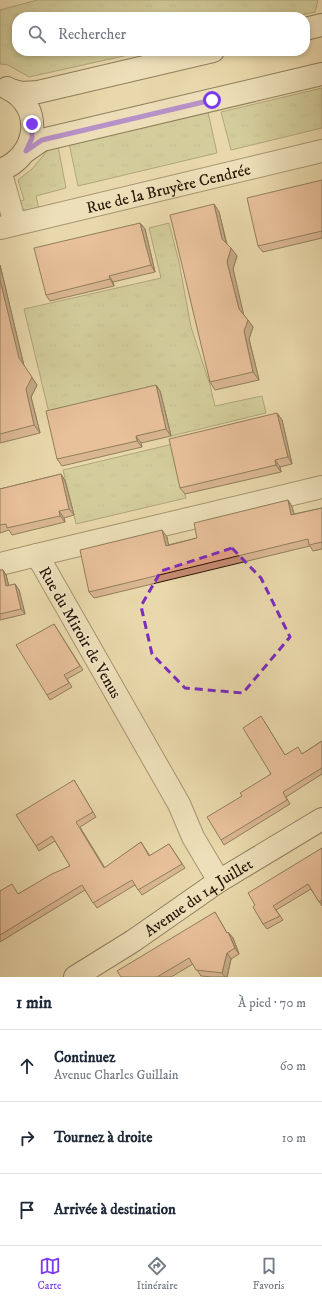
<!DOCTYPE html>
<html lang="fr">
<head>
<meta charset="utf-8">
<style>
	body { margin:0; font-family:"IM FELL DW Pica",serif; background:#f6f6f7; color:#1f2937 }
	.stop { position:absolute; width:12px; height:12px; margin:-9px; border:3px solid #7c3aed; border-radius:50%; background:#fff }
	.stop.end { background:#7c3aed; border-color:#fff; box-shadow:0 1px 4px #0008 }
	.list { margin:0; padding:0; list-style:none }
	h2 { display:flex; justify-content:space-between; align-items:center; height:52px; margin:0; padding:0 16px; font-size:17px }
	h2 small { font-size:13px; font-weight:400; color:#747a83 }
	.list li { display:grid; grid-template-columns:26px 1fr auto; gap:12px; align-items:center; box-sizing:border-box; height:72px; padding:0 16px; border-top:1px solid #e0e1e3 }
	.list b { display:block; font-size:15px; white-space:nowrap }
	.list p { margin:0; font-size:13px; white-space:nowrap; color:#747a83 }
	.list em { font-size:13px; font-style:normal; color:#747a83 }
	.icon { flex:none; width:22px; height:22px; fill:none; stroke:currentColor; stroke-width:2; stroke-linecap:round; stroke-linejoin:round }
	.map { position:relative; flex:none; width:322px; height:977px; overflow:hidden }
	.search { position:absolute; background:#fff; box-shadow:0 2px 6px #0003; left:12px; right:12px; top:12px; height:44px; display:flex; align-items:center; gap:10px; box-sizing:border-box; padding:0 14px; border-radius:16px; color:#747a83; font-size:15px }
	.sheet { height:268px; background:#fff }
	nav { display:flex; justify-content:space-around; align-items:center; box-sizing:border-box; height:56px; border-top:1px solid #e0e1e3; background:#fff; font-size:11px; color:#747a83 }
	nav a { display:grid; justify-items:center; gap:2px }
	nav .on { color:#7c3aed }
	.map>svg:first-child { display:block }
	.grass { fill:url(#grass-tufts); stroke:#6e6844 }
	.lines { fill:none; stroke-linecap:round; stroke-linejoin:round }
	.street-casing { stroke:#55442b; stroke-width:24 }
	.secondary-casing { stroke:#241200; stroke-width:24 }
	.street { stroke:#f1e6c9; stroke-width:22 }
	.secondary { stroke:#f1e6c9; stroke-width:22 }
	.wall { fill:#c68c73; stroke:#241200 }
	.shaded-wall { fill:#a1725e; stroke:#241200 }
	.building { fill:#e6a386; stroke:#241200 }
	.route { stroke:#7c3aed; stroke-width:5 }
	.marked { fill:none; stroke:#7b2cbf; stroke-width:3; stroke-dasharray:8 5; stroke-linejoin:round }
	.labels { text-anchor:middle; stroke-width:3; stroke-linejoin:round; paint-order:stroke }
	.street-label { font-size:16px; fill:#241200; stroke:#f1e6c9 }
</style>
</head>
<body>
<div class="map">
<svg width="322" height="977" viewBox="0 0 322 977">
	<defs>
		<pattern id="grass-tufts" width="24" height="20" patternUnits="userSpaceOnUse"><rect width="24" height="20" fill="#b8be88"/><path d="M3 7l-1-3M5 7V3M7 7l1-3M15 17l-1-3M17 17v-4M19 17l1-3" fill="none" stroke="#9ea274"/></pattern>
	</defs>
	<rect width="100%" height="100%" fill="#e9d8ac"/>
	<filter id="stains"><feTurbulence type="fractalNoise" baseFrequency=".005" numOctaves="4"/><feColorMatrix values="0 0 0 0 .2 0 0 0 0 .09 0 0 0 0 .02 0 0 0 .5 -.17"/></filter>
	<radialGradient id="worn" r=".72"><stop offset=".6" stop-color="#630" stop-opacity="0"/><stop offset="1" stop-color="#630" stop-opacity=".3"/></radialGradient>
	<!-- grass -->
	<g class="grass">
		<polygon points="37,0 318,0 315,12 292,17 17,17 17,51 146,51 29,77 8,65 0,64 0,10"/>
		<polygon points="322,88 322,128 231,150 221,112"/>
		<polygon points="208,112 217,153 78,186 69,143"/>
		<polygon points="58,146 66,188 36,196 39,209 26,211 21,207 16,202 24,200 18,180 32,169 47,151"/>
		<polygon points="169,223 179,262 191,327 210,385 215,406 262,396 266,413 171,436 160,391 50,417 24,309 161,278 149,228"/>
		<polygon points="173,444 186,498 76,524 63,470"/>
	</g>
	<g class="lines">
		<defs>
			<g id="street">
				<polyline points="0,170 15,224"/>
				<path id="s1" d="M0,228l322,-77"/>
				<polyline points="0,564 37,555"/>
				<polyline points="219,881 193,837 179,804 37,555 322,487"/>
			</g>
			<g id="secondary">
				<polyline points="305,29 322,25"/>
				<polyline points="11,90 22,93 38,92 213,51"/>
				<polyline points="26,151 42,140 322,74"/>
				<path d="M0,170c38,-13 45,-64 7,-82"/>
				<path id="s2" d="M75,977l58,-36 86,-60 103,-62"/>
			</g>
		</defs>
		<!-- street casing -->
		<use href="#street" class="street-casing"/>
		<!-- secondary casing -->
		<use href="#secondary" class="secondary-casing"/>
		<!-- street -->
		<use href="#street" class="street"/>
		<!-- secondary -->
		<use href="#secondary" class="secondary"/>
	</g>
	<!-- wall -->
	<g class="wall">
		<polygon points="322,180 322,238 263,252 258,246"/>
		<polygon points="214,204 219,212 227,244 237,256 233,269 243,314 253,327 249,339 259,380 215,390 210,382"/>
		<polygon points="140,223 145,229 155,272 113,282 114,286 50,301 46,295"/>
		<polygon points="0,265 24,366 37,385 31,397 40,433 0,443"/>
		<polygon points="156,385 160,391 171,436 141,443 142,447 62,466 57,459"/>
		<polygon points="277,413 282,420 292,464 280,467 281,472 185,494 180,488"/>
		<polygon points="61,474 65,481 74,515 64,518 65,522 12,535 9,530 0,533 0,489"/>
		<polygon points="288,500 292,507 294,514 322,508 322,549 313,551 310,546 94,598 89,592 167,537 168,545 197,538"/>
		<polygon points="0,570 3,570 6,575 9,586 15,584 19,590 25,614 0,620"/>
		<polygon points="54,624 83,670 67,679 72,687 50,700 47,695"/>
		<polygon points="264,721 285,755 302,754 322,741 322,774 286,797 290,804 224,845 221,840 242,796 271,774"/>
		<polygon points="74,780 96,817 80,827 105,868 141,842 150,856 169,844 185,868 142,895 135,885 97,908 85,890 0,942 0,891 18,894 70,866 55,841 39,851 36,846"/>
		<polygon points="322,848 322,906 311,889 276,910 283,920 267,929 263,924 255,905"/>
		<polygon points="215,912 227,933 228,932 233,938 239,954 231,959 227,977 212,977 201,976 193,964 171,977 121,977"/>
	</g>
	<!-- shaded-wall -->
	<g class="shaded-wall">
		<polygon points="214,204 219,212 227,247 222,239"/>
		<polygon points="140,223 145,229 155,272 151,265"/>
		<polygon points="231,248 237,256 233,269 244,316 239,309 227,262"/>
		<polygon points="0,265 24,366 37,385 31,397 40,433 34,425 0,280"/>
		<polygon points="109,276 113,282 114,286 110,279"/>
		<polygon points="248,320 253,327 249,339 259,380 253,372 244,331"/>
		<polygon points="156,385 160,391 171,436 166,429"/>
		<polygon points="277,413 282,420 292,464 288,457"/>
		<polygon points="136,436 141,443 142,447 137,441"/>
		<polygon points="275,460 280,467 281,472 276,465"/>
		<polygon points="61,474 65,481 74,515 69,509"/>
		<polygon points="288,500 292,507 296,521 291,515"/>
		<polygon points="59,511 64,518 65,522 60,516"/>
		<polygon points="162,530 167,537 170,552 166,546"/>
		<polygon points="3,570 6,575 10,592 6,586"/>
		<polygon points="15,584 19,590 25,614 21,609"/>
		<polygon points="228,932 233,938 239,954 235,948"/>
		<polygon points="227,953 231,959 227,977 225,977 222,973"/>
	</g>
	<!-- building -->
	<g class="building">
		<polygon points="322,180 322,231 258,246 247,198"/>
		<polygon points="214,204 222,239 231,248 227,262 239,309 248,320 244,331 253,372 210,382 170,215"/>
		<polygon points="140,223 151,265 109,276 110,279 46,295 34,248"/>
		<polygon points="0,280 19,358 32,377 26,389 34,425 0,434"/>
		<polygon points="156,385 166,429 136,436 137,441 57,459 46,411"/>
		<polygon points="277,413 288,457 275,460 276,465 180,488 169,439"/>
		<polygon points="61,474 69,509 59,511 60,516 7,528 6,524 0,525 0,489"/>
		<polygon points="288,500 291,515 322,508 322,542 309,545 308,539 89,592 80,550 162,530 166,546 197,538 194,523"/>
		<polygon points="0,570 3,570 6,586 15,584 21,609 0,614"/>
		<polygon points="54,624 80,666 64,675 69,683 47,695 16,645"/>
		<polygon points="261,716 285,755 298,747 302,754 322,741 322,768 283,792 287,800 221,840 207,817 242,796 240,793 271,774 243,728"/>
		<polygon points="74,780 93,812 76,822 104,868 141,842 149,856 169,844 182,864 138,890 132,880 93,903 82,885 0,935 0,891 12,884 18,894 52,874 70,866 52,836 36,846 16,815"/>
		<polygon points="322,848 322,900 319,902 308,884 273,906 280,916 263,924 253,907 255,905 248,893"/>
		<polygon points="215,912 227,933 228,932 235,948 227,953 222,973 196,970 189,958 157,977 121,977 117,971"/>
	</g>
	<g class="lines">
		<!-- route -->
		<polyline class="route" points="32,124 32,138 26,151 42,140 212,100"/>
	</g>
	<!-- marked area -->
	<path d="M0 0H322V977H0ZM232,548l29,30 29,59 -47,56 -58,-5 -33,-34 -11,-48 20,-35z" fill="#e9d8ac" fill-opacity=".55" fill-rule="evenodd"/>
	<path class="marked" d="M232,548l29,30 29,59 -47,56 -58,-5 -33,-34 -11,-48 20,-35z"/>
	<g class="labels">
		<!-- street labels -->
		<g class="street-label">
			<text dy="6" stroke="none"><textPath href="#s1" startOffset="173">Rue de la Bruyère Cendrée</textPath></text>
			<text transform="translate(81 632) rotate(60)" y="6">Rue du Miroir de Venus</text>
			<text dy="6" stroke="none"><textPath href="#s2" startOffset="147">Avenue du 14 Juillet</textPath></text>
		</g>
	</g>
	<rect width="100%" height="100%" filter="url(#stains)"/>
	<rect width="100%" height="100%" fill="url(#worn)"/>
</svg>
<div class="stop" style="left:212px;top:100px"></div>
<div class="stop end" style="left:32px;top:124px"></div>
<div class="search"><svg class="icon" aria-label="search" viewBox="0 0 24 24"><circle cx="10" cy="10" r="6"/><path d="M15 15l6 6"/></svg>Rechercher</div>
</div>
<section class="sheet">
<h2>1 min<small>À pied · 70 m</small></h2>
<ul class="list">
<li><svg class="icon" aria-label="ahead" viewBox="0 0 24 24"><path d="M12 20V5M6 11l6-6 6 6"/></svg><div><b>Continuez</b><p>Avenue Charles Guillain</p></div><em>60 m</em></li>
<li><svg class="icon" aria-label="right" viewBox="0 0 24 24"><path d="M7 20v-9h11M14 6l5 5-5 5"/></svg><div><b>Tournez à droite</b></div><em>10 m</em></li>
<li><svg class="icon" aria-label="arrive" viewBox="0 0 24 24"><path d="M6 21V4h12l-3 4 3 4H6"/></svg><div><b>Arrivée à destination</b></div></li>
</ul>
</section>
<nav>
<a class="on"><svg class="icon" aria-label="map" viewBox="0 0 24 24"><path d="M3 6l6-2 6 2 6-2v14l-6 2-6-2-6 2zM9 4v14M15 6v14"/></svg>Carte</a>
<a><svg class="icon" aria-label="directions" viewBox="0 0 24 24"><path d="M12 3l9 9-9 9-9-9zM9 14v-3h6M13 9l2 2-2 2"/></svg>Itinéraire</a>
<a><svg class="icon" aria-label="saved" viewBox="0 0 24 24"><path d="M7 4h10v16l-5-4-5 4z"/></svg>Favoris</a>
</nav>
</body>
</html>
